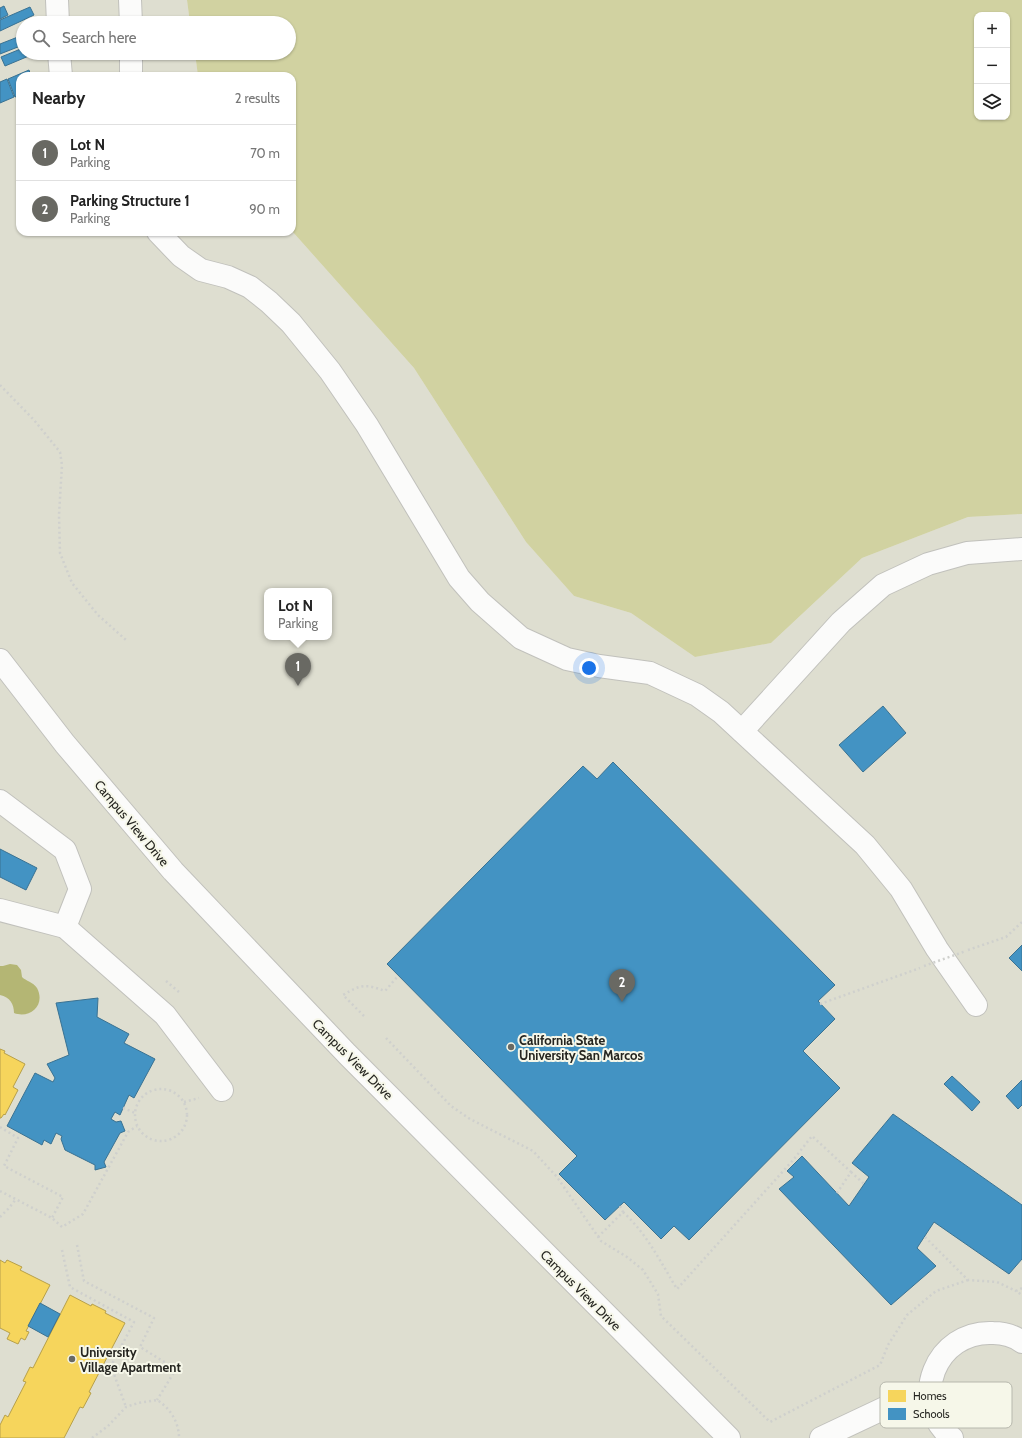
<!DOCTYPE html>
<html lang="en">
<head>
<meta charset="utf-8">
<style>
	body { margin:0; font-family:Cabin,sans-serif; background:#f6f6f6; color:#222 }
	.controls { position:absolute; right:12px; top:12px; display:grid; overflow:hidden; border-radius:8px; box-shadow:0 1px 3px #0004 }
	.controls button { width:36px; height:36px; display:grid; place-items:center; padding:0; border:0; border-bottom:1px solid #e0e0e0; background:#fff; color:#222; font:20px sans-serif }
	.you { position:absolute; left:589px; top:668px; width:14px; height:14px; margin:-10px; border:3px solid #fff; border-radius:50%; background:#1a73e8; box-shadow:0 0 0 6px #1a73e833 }
	.badge { display:grid; place-items:center; width:26px; height:26px; border-radius:50%; background:#696963; color:#fff; font-size:13px; font-weight:700 }
	.pin { position:absolute; translate:-50% -33px; filter:drop-shadow(0 1px 2px #0008) }
	.pin::after { content:''; position:absolute; top:21px; width:14px; height:12px; background:inherit; clip-path:polygon(0 0,100% 0,50% 100%) }
	.popup { position:absolute; left:264px; top:588px; width:68px; height:52px; box-sizing:border-box; display:grid; place-content:center; border-radius:8px; background:#fff; filter:drop-shadow(0 1px 3px #0005); font-size:13px; white-space:nowrap; color:#767676 }
	.popup b { font-size:15px; color:#222 }
	.popup::after { content:''; position:absolute; left:50%; top:100%; margin-left:-8px; border:8px solid transparent; border-top-color:#fff }
	.list { margin:0; padding:0; list-style:none }
	h2 { display:flex; justify-content:space-between; align-items:center; height:52px; margin:0; padding:0 16px; font-size:17px }
	h2 small { font-size:13px; font-weight:400; color:#767676 }
	.list li { display:grid; grid-template-columns:26px 1fr auto; gap:12px; align-items:center; box-sizing:border-box; height:56px; padding:0 16px; border-top:1px solid #e0e0e0 }
	.list b { display:block; font-size:15px; white-space:nowrap }
	.list p { margin:0; font-size:13px; white-space:nowrap; color:#767676 }
	.list em { font-size:13px; font-style:normal; color:#767676 }
	.icon { flex:none; width:22px; height:22px; fill:none; stroke:currentColor; stroke-width:2; stroke-linecap:round; stroke-linejoin:round }
	.map { position:relative; flex:none; width:1022px; height:1438px; overflow:hidden }
	.search { position:absolute; background:#fff; box-shadow:0 1px 3px #0004; left:16px; top:16px; width:280px; height:44px; display:flex; align-items:center; gap:10px; box-sizing:border-box; padding:0 14px; border-radius:22px; color:#767676; font-size:15px }
	.panel { position:absolute; background:#fff; box-shadow:0 1px 3px #0004; left:16px; top:72px; width:280px; height:164px; border-radius:12px }
	.map>svg:first-child { display:block }
	.built { fill:#deded0; fill-rule:evenodd }
	.green { fill:#d1d2a1; fill-rule:evenodd }
	.water { fill:#b4b674 }
	.homes { fill:#f6d55c; stroke:#b7a04a }
	.schools { fill:#4393c3; stroke:#3a7292 }
	.lines { fill:none; stroke-linecap:round; stroke-linejoin:round }
	.minor-casing { stroke:#c1c1bc; stroke-width:24 }
	.path { stroke:#cfd0cd; stroke-width:2.5; stroke-dasharray:2 3; stroke-linecap:butt }
	.minor { stroke:#fbfbfa; stroke-width:22 }
	.path-bridge { stroke:#cfd0cd; stroke-width:2.5; stroke-dasharray:2 3; stroke-linecap:butt }
	.poi-dot { fill:#696963; stroke:#f6f7e9; stroke-width:1.5 }
	.labels { text-anchor:middle; stroke-width:4; stroke-linejoin:round; paint-order:stroke }
	.street-label { font-size:13px; fill:#252520; stroke:#f6f7e9 }
	.poi-label { font-size:13px; font-weight:bold; fill:#252520; stroke:#f6f7e9; text-anchor:start }
	.key { fill:#f6f7e9; stroke:#b7b8ad; stroke-width:1 }
	.key-label { font-size:11px; fill:#252520 }
</style>
</head>
<body>
<div class="map">
<svg width="1022" height="1438" viewBox="0 0 1022 1438">
	<rect width="100%" height="100%" fill="#e6e6e0"/>
	<!-- built -->
	<path class="built" d="M0,0h187l3,23h-167v30h172l3,23h-178v156h272v-1l122,137 112,174 48,54 57,17 64,44 76,-14 91,-85 106,-41 54,-3v924h-1022zM267,591h62v46h-62z"/>
	<!-- green -->
	<path class="green" d="M187,0h835v514l-54,3 -106,41 -91,85 -76,14 -64,-44 -57,-17 -48,-54 -112,-174 -122,-137v-155h-94l-3,-23h94v-30h-99zM977,15h30v102h-30z"/>
	<!-- water -->
	<path class="water" d="M10,964l7,1 4,5 1,7c4,4 11,5 15,11 9,17 -7,31 -23,25 0,-9 -4,-16 -14,-18v-29h3z"/>
	<!-- homes -->
	<g class="homes">
		<polygon points="0,1049 5,1051 4,1053 25,1064 13,1087 18,1090 5,1115 4,1114 1,1118 0,1118"/>
		<polygon points="0,1260 5,1263 7,1260 22,1267 20,1270 50,1285 26,1331 29,1332 25,1340 21,1338 18,1344 7,1339 10,1333 0,1328"/>
		<polygon points="70,1295 91,1306 92,1304 106,1311 105,1313 125,1323 89,1392 91,1393 83,1408 80,1407 64,1438 0,1438 0,1425 5,1415 8,1417 26,1382 23,1381 30,1367 33,1368"/>
	</g>
	<!-- schools -->
	<g class="schools">
		<polygon points="4,6 8,15 0,19 0,8"/>
		<polygon points="30,7 34,15 0,31 0,20"/>
		<polygon points="23,35 23,45 0,54 0,44"/>
		<polygon points="23,48 23,53 36,53 5,66 1,57"/>
		<polygon points="29,70 31,76 20,76 20,95 15,97 8,79"/>
		<polygon points="7,79 14,97 0,103 0,82"/>
		<polygon points="883,706 906,733 863,772 839,745"/>
		<polygon points="613,762 835,985 818,1001 835,1019 803,1051 840,1088 689,1240 674,1226 661,1239 624,1202 605,1220 559,1174 577,1156 387,964 583,766 597,779"/>
		<polygon points="0,849 37,868 26,890 0,877"/>
		<polygon points="1022,945 1022,971 1009,958"/>
		<polygon points="98,998 97,1017 129,1034 124,1043 155,1059 134,1098 129,1095 120,1115 115,1112 111,1119 116,1122 121,1121 125,1131 120,1133 104,1162 106,1167 95,1170 95,1165 65,1150 61,1139 62,1136 56,1133 51,1144 44,1140 42,1145 7,1126 35,1073 53,1082 55,1078 47,1064 69,1055 56,1003"/>
		<polygon points="952,1076 980,1102 972,1111 944,1084"/>
		<polygon points="1022,1080 1022,1105 1018,1109 1006,1096"/>
		<polygon points="893,1114 1022,1205 1022,1259 1009,1274 934,1222 917,1248 936,1266 891,1305 779,1189 794,1177 787,1171 802,1156 849,1206 869,1177 852,1163"/>
		<polygon points="40,1303 60,1314 48,1337 28,1326"/>
	</g>
	<g class="lines">
		<defs>
			<g id="minor">
				<polyline points="57,0 58,23"/>
				<polyline points="130,0 131,23"/>
				<polyline points="59,53 61,76"/>
				<polyline points="131,53 131,76"/>
				<polyline points="158,232 181,256 201,270 228,277 250,287 269,302 291,323 330,371 367,425 459,578 480,602 521,638 567,659 599,666 650,673 697,695 721,712 865,845 901,889 937,949 976,1005"/>
				<polyline points="0,660 65,744 173,871 347,1054 729,1438"/>
				<polyline points="742,731 841,622 883,585 928,564 967,553 1022,549"/>
				<polyline points="0,801 65,850 80,889 65,927"/>
				<polyline points="0,910 65,927 165,1015 222,1090"/>
				<polyline points="821,1438 891,1405 930,1399"/>
				<path d="M952,1438c-45,-37 -16,-108 41,-105 10,0 21,3 29,9"/>
			</g>
		</defs>
		<!-- minor casing -->
		<use href="#minor" class="minor-casing"/>
		<!-- path -->
		<g class="path">
			<polyline points="0,385 34,420 60,452 62,465 59,515 60,553 72,583 98,615 126,640"/>
			<polyline points="968,950 1006,937 1022,922"/>
			<polyline points="166,981 179,992"/>
			<polyline points="820,1004 920,968"/>
			<path d="M364,1016l-21,-21c18,-11 23,-11 42,-4l13,-15"/>
			<polyline points="386,1038 451,1106 470,1119 533,1151 557,1177 601,1241 627,1257 643,1270 658,1294 661,1316 770,1422 880,1365 888,1345 907,1315 936,1291 968,1280"/>
			<circle cx="161" cy="1115" r="26"/>
			<polyline points="184,1102 199,1098"/>
			<polyline points="123,1108 135,1113"/>
			<polyline points="0,1127 18,1138 4,1166 63,1197 52,1218"/>
			<polyline points="851,1172 864,1184"/>
			<polyline points="0,1191 52,1218 62,1227 83,1214 128,1132 137,1126"/>
			<path d="M623,1212c24,22 37,49 54,77l117,-130 18,-23 39,36 -14,21"/>
			<polyline points="0,1217 9,1208 16,1199"/>
			<polyline points="598,1237 623,1212 620,1206"/>
			<polyline points="925,1237 968,1280 997,1282 1016,1291"/>
			<polyline points="77,1245 84,1281 154,1318 140,1347 176,1369 157,1400"/>
			<polyline points="62,1250 70,1287 134,1322 111,1366 126,1407"/>
			<polyline points="1022,1288 1016,1291 1022,1295"/>
			<path d="M92,1438l16,-12 18,-19 12,-4 19,-3c13,8 22,22 22,38"/>
		</g>
		<!-- minor -->
		<use href="#minor" class="minor"/>
		<!-- path-bridge -->
		<polyline class="path-bridge" points="924,966 966,951"/>
	</g>
	<!-- markers -->
	<g class="poi-dot">
		<circle cx="511" cy="1047" r="4"/>
		<circle cx="72" cy="1359" r="4"/>
	</g>
	<g class="labels">
		<!-- street labels -->
		<g class="street-label">
			<text transform="translate(132 823) rotate(50)" y="5">Campus View Drive</text>
			<text transform="translate(353 1059) rotate(45)" y="5">Campus View Drive</text>
			<text transform="translate(581 1290) rotate(45)" y="5">Campus View Drive</text>
		</g>
		<!-- poi labels -->
		<g class="poi-label">
			<text x="519" y="1045">California State<tspan x="519" dy="15">University San Marcos</tspan></text>
			<text x="80" y="1357">University<tspan x="80" dy="15">Village Apartment</tspan></text>
		</g>
	</g>
	<!-- legend -->
	<rect x="880" y="1382" width="132" height="46" rx="6" class="key"/>
	<rect x="888" y="1390" width="18" height="12" fill="#f6d55c"/>
	<rect x="888" y="1408" width="18" height="12" fill="#4393c3"/>
	<g class="key-label">
		<text x="913" y="1400">Homes</text>
		<text x="913" y="1418">Schools</text>
	</g>
</svg>
<div class="controls">
<button>+</button>
<button>−</button>
<button><svg class="icon" aria-label="layers" viewBox="0 0 24 24"><path d="M12 4l9 5-9 5-9-5zM3 14l9 5 9-5"/></svg></button>
</div>
<div class="you"></div>
<div class="pin badge" style="left:298px;top:686px">1</div>
<div class="popup"><b>Lot N</b>Parking</div>
<div class="pin badge" style="left:622px;top:1002px">2</div>
<div class="search"><svg class="icon" aria-label="search" viewBox="0 0 24 24"><circle cx="10" cy="10" r="6"/><path d="M15 15l6 6"/></svg>Search here</div>
<section class="panel">
<h2>Nearby<small>2 results</small></h2>
<ul class="list">
<li><span class="badge">1</span><div><b>Lot N</b><p>Parking</p></div><em>70 m</em></li>
<li><span class="badge">2</span><div><b>Parking Structure 1</b><p>Parking</p></div><em>90 m</em></li>
</ul>
</section>
</div>
</body>
</html>
